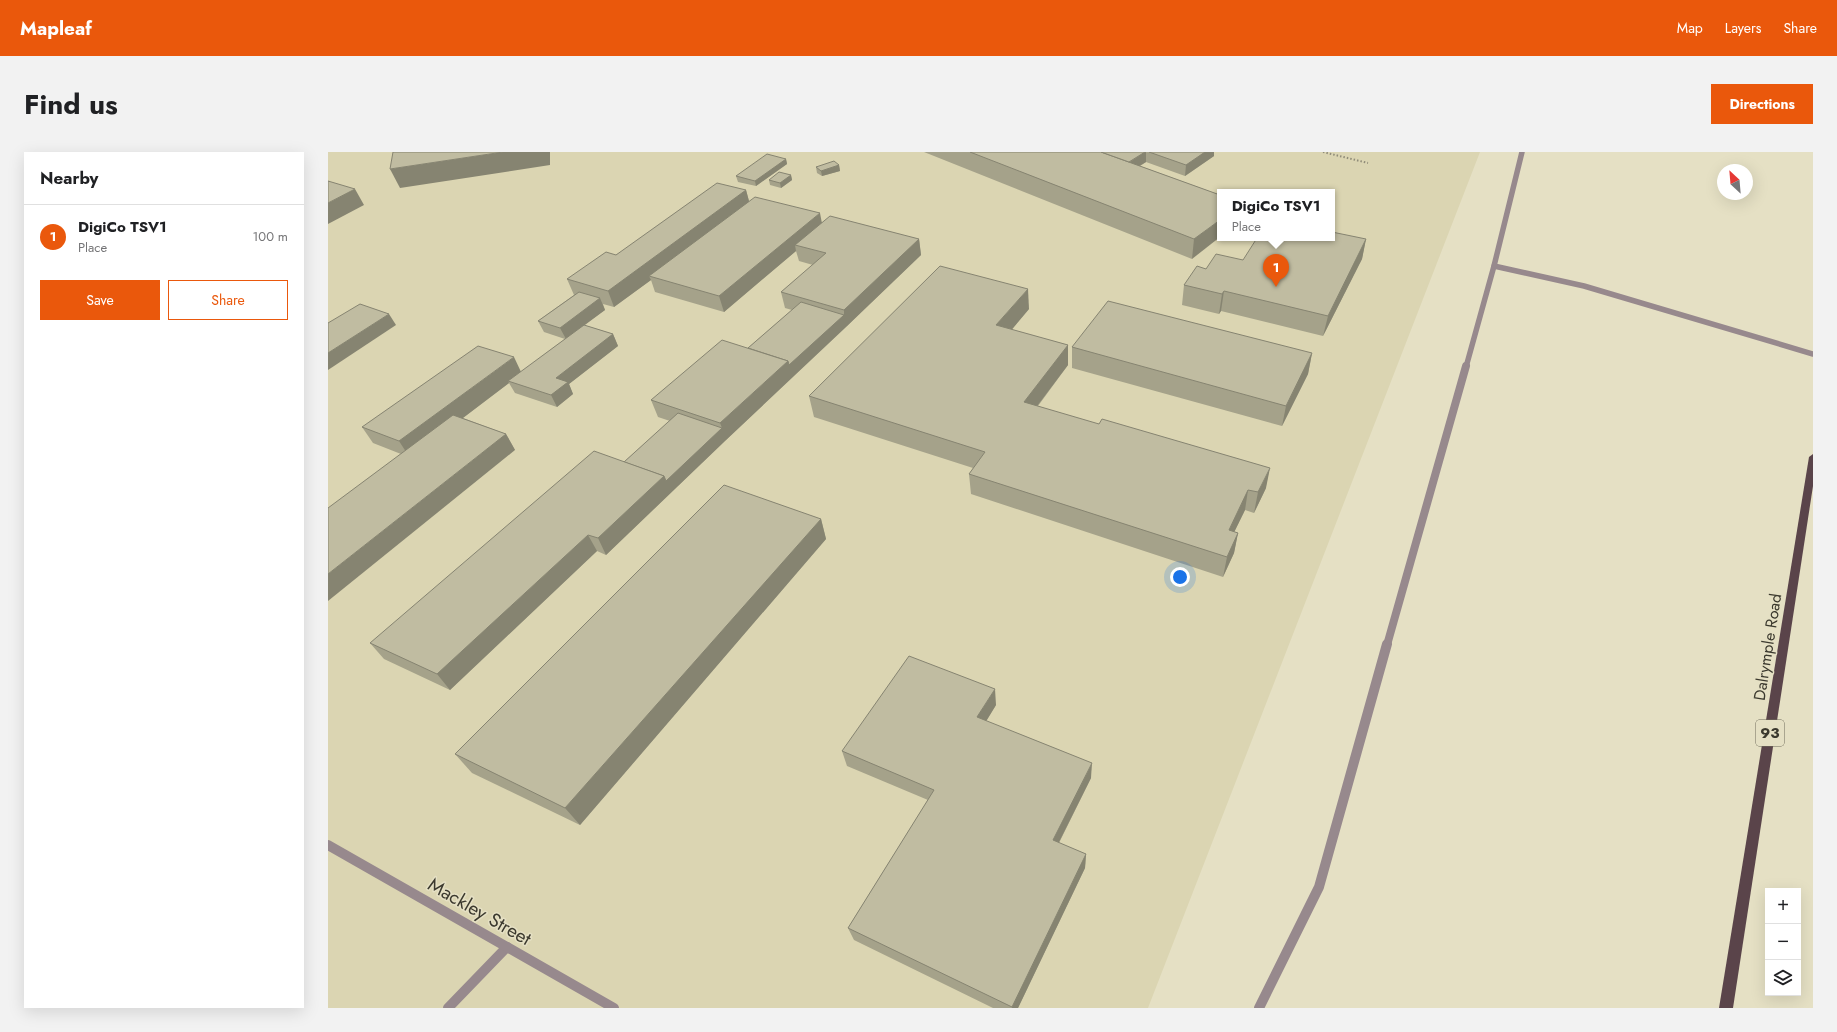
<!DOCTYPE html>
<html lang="en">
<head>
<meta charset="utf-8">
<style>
	body { margin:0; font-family:Jost,sans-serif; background:#f2f2f2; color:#202124 }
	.controls { position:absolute; right:12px; bottom:12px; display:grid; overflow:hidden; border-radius:0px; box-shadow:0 4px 16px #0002 }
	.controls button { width:36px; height:36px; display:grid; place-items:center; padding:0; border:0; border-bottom:1px solid #e0e0e0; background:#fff; color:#202124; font:20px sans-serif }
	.compass { position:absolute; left:1389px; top:12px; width:36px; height:36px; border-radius:50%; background:#fff; box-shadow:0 4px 16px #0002; rotate:334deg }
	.you { position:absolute; left:852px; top:425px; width:14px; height:14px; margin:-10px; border:3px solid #fff; border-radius:50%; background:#1a73e8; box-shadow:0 0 0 6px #1a73e833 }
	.badge { display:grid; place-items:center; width:26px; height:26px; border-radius:50%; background:#ea580c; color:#fff; font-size:13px; font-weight:700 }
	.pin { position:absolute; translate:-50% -33px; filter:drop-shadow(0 1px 2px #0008) }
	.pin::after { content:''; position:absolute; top:21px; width:14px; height:12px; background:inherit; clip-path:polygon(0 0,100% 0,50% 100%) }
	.popup { position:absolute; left:889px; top:37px; width:118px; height:52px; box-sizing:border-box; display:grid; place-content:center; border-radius:0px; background:#fff; filter:drop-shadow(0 1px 3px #0005); font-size:13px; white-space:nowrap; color:#757577 }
	.popup b { font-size:15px; color:#202124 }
	.popup::after { content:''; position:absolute; left:50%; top:100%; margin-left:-8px; border:8px solid transparent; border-top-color:#fff }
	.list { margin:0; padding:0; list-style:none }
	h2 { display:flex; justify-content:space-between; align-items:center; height:52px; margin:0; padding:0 16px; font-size:17px }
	h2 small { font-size:13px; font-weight:400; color:#757577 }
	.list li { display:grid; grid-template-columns:26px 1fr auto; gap:12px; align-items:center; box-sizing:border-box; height:64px; padding:0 16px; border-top:1px solid #e0e0e0 }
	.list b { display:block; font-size:15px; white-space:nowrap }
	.list p { margin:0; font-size:13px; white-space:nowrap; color:#757577 }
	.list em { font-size:13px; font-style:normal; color:#757577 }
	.actions { display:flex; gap:8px; padding:12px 16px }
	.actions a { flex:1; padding:9px 0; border:1px solid #ea580c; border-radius:0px; text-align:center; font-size:14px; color:#ea580c }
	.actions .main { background:#ea580c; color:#fff }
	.icon { flex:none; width:22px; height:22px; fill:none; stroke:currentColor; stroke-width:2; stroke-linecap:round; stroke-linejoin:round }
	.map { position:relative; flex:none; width:1485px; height:856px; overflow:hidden; border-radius:0px }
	header { display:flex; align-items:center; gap:24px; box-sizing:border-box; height:56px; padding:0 20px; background:#ea580c; color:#fff }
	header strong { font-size:19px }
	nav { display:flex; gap:22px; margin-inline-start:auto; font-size:14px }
	.intro { display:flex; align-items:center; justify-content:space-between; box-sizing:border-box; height:96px; padding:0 24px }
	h1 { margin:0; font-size:28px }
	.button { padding:10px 18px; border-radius:0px; background:#ea580c; color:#fff; font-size:14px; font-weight:700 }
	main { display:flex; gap:24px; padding:0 24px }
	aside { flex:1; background:#fff; border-radius:0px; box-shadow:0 4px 16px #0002 }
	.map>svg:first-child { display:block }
	.built { fill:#dbd5b2; fill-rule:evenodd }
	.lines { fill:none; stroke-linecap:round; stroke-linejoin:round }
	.path { stroke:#908c79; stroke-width:2; stroke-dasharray:1.5 2; stroke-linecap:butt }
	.service-far1 { stroke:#97898d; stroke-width:5.5 }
	.service { stroke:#97898d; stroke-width:10 }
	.minor-far2 { stroke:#97898d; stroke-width:5.5 }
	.minor-far1 { stroke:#97898d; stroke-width:8 }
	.minor { stroke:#97898d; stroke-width:10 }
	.primary { fill:#5a444a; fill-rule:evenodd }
	.wall { fill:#a5a28a }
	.shaded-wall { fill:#868471 }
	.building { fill:#c0bca1; stroke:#868471 }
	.labels { text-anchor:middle; stroke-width:3; stroke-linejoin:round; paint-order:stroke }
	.shield { fill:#e5e0c4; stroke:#6e6b5b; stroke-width:1 }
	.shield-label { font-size:15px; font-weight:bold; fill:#3b392e }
	.street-label { font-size:16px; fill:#3b392e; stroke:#e5e0c4 }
	.near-street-label { font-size:19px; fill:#3b392e; stroke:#e5e0c4 }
</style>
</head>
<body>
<header>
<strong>Mapleaf</strong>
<nav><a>Map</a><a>Layers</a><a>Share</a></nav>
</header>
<div class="intro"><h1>Find us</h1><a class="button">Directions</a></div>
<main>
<aside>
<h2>Nearby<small></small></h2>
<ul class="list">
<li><span class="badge">1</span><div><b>DigiCo TSV1</b><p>Place</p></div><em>100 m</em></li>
</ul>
<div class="actions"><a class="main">Save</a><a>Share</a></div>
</aside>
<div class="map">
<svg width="1485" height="856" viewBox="0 0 1485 856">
	<rect width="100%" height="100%" fill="#e5e0c4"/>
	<!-- built -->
	<path class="built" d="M0,0h1152l-332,856h-820zM892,40h112v46h-112z"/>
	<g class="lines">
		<!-- path -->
		<polyline class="path" points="995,0 1040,11"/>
		<!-- service-far1 -->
		<polyline class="service-far1" points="1166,114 1256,134 1485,202"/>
		<!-- service -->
		<polyline class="service" points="120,856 179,795"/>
		<!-- minor-far2 -->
		<polyline class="minor-far2" points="1138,215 1166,114 1194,0"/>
		<!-- minor-far1 -->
		<polyline class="minor-far1" points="1059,493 1138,214"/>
		<!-- minor -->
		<g class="minor">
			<polyline points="0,693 286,856"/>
			<polyline points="931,856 991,735 1059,492"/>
		</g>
		<!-- primary -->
		<polygon class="primary" points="1485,302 1485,334 1405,856 1391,856 1481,305"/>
	</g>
	<!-- wall -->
	<g class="wall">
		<polygon points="596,0 886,0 886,4 857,24 818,10 812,14 892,43 864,107"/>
		<polygon points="458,7 459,12 428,34 410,30 408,24"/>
		<polygon points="511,13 512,19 494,24 489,21 488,15"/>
		<polygon points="463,23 464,28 453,36 442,33 441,28"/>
		<polygon points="418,38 421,49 494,70 591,87 593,103 519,174 398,288 278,403 269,399 122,538 56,507 42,491 296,310 342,269 330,265 323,248 420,196 464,158 457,156 453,140 485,113 471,109 468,99 396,160 327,140 323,128 286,155 275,152 277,158 256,173 285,182 290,194 241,232 245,242 229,255 187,241 181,231 135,266 178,282 187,298 73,302 45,291 34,275 193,220 237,187 216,180 210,169 246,143 239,127"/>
		<polygon points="1038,87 1034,107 995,184 893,159 891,162 854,153 856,133 878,117 915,108"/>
		<polygon points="701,157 683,178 740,193 740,213 710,254 938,336 926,361 917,358 906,380 910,381 906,401 895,425 643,342 641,322 645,316 486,265 481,244"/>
		<polygon points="744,195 984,201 980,222 954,274 744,216"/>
		<polygon points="493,367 498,387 252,673 144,621 127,602"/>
		<polygon points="668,553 658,569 763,626 731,691 758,702 757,716 690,856 665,856 526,788 520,776 600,648 519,614 514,599"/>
	</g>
	<!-- shaded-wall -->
	<g class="shaded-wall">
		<polygon points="175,0 222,0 222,13 72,36 62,17"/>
		<polygon points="817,0 818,0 818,10 798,22 799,12"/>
		<polygon points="877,0 886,0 886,4 857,24 858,13"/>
		<polygon points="458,7 459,12 428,34 427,29"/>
		<polygon points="511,13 512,19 494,24 493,19"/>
		<polygon points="463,23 464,28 453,36 452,31"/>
		<polygon points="27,37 36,53 0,72 0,51"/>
		<polygon points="418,38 422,53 321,124 323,128 286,155 280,139"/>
		<polygon points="492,61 495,77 467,93 468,99 396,160 391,144"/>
		<polygon points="892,68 892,85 864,107 866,87"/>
		<polygon points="591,87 593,103 519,174 398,288 278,403 270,386 336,324 394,276 392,271 460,209 516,163 516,158"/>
		<polygon points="1038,87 1034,107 995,184 1000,164"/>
		<polygon points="700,137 701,157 670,194 668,173"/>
		<polygon points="896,139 893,159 891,162 894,142"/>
		<polygon points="272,146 277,158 238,187 232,176"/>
		<polygon points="61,162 68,173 0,218 0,201"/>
		<polygon points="285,182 290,194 241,232 245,242 229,255 223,243 228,226"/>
		<polygon points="740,193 740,213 697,270 696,250"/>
		<polygon points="984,201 980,222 954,274 958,254"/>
		<polygon points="186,205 194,222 180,229 181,231 82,306 71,289"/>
		<polygon points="178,282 187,298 0,449 0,422"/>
		<polygon points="942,316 938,336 926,361 930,340"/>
		<polygon points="920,338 917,358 897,399 901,378"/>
		<polygon points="493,367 498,387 252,673 237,656"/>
		<polygon points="910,381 906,401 895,425 899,405"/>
		<polygon points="260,383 269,399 122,538 109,522"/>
		<polygon points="667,537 668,553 651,581 649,565"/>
		<polygon points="764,611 763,626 725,702 725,688"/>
		<polygon points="758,702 757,716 690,856 684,856 684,855"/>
	</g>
	<!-- building -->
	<g class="building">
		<polygon points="65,0 175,0 62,17"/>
		<polygon points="642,0 773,0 892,43 892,68 866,87"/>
		<polygon points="773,0 817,0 801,10"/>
		<polygon points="821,0 877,0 858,13"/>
		<polygon points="439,2 458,7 427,29 408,24"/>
		<polygon points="506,9 511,13 493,19 488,15"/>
		<polygon points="451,20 463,23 452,31 441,28"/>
		<polygon points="0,29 27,37 0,51"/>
		<polygon points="389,31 418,38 280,139 239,127 278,100 288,103"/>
		<polygon points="427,45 492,61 391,144 321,124"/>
		<polygon points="502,64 591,87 516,158 453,140 498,101 467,93"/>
		<polygon points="1004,80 1038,87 1000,164 896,139 894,142 856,133 869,114 878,117 888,102 915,108 929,86 1004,86"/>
		<polygon points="612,114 700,137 668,173 740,193 696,250 771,272 774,267 942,316 930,340 920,338 901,378 910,381 899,405 641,322 657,300 481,244"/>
		<polygon points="251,140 272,146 232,176 210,169"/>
		<polygon points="780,149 984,201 958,254 744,195"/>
		<polygon points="473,150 516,163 461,213 460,209 420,196"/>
		<polygon points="32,152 61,162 0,201 0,171"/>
		<polygon points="256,173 285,182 228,226 240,230 223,243 180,229"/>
		<polygon points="394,188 460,209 392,271 323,248"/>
		<polygon points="150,194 186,205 71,289 34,275"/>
		<polygon points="350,261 394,276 338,329 336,324 296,310"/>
		<polygon points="125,263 178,282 0,422 0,356"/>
		<polygon points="266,299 336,324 270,386 260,383 109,522 42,491"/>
		<polygon points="396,333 493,367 237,656 127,602"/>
		<polygon points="581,504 667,537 649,565 764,611 725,688 758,702 684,855 520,776 606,638 514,599"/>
	</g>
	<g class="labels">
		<!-- shield labels -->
		<rect class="shield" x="1428" y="568" width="28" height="26" rx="3"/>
		<g class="shield-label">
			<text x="1442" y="586">93</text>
		</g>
		<!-- street labels -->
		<g class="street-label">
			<text transform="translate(1439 495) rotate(-81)" y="6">Dalrymple Road</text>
		</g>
		<!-- near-street labels -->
		<g class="near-street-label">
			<text transform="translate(152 759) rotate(30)" y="7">Mackley Street</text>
		</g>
	</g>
</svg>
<div class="controls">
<button>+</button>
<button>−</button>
<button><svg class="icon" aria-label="layers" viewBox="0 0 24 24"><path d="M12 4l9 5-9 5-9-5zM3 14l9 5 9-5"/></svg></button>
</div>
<svg class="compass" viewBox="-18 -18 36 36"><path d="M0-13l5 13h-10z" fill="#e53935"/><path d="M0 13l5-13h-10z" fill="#757577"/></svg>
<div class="you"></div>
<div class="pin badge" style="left:948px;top:135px">1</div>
<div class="popup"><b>DigiCo TSV1</b>Place</div>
</div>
</main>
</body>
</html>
